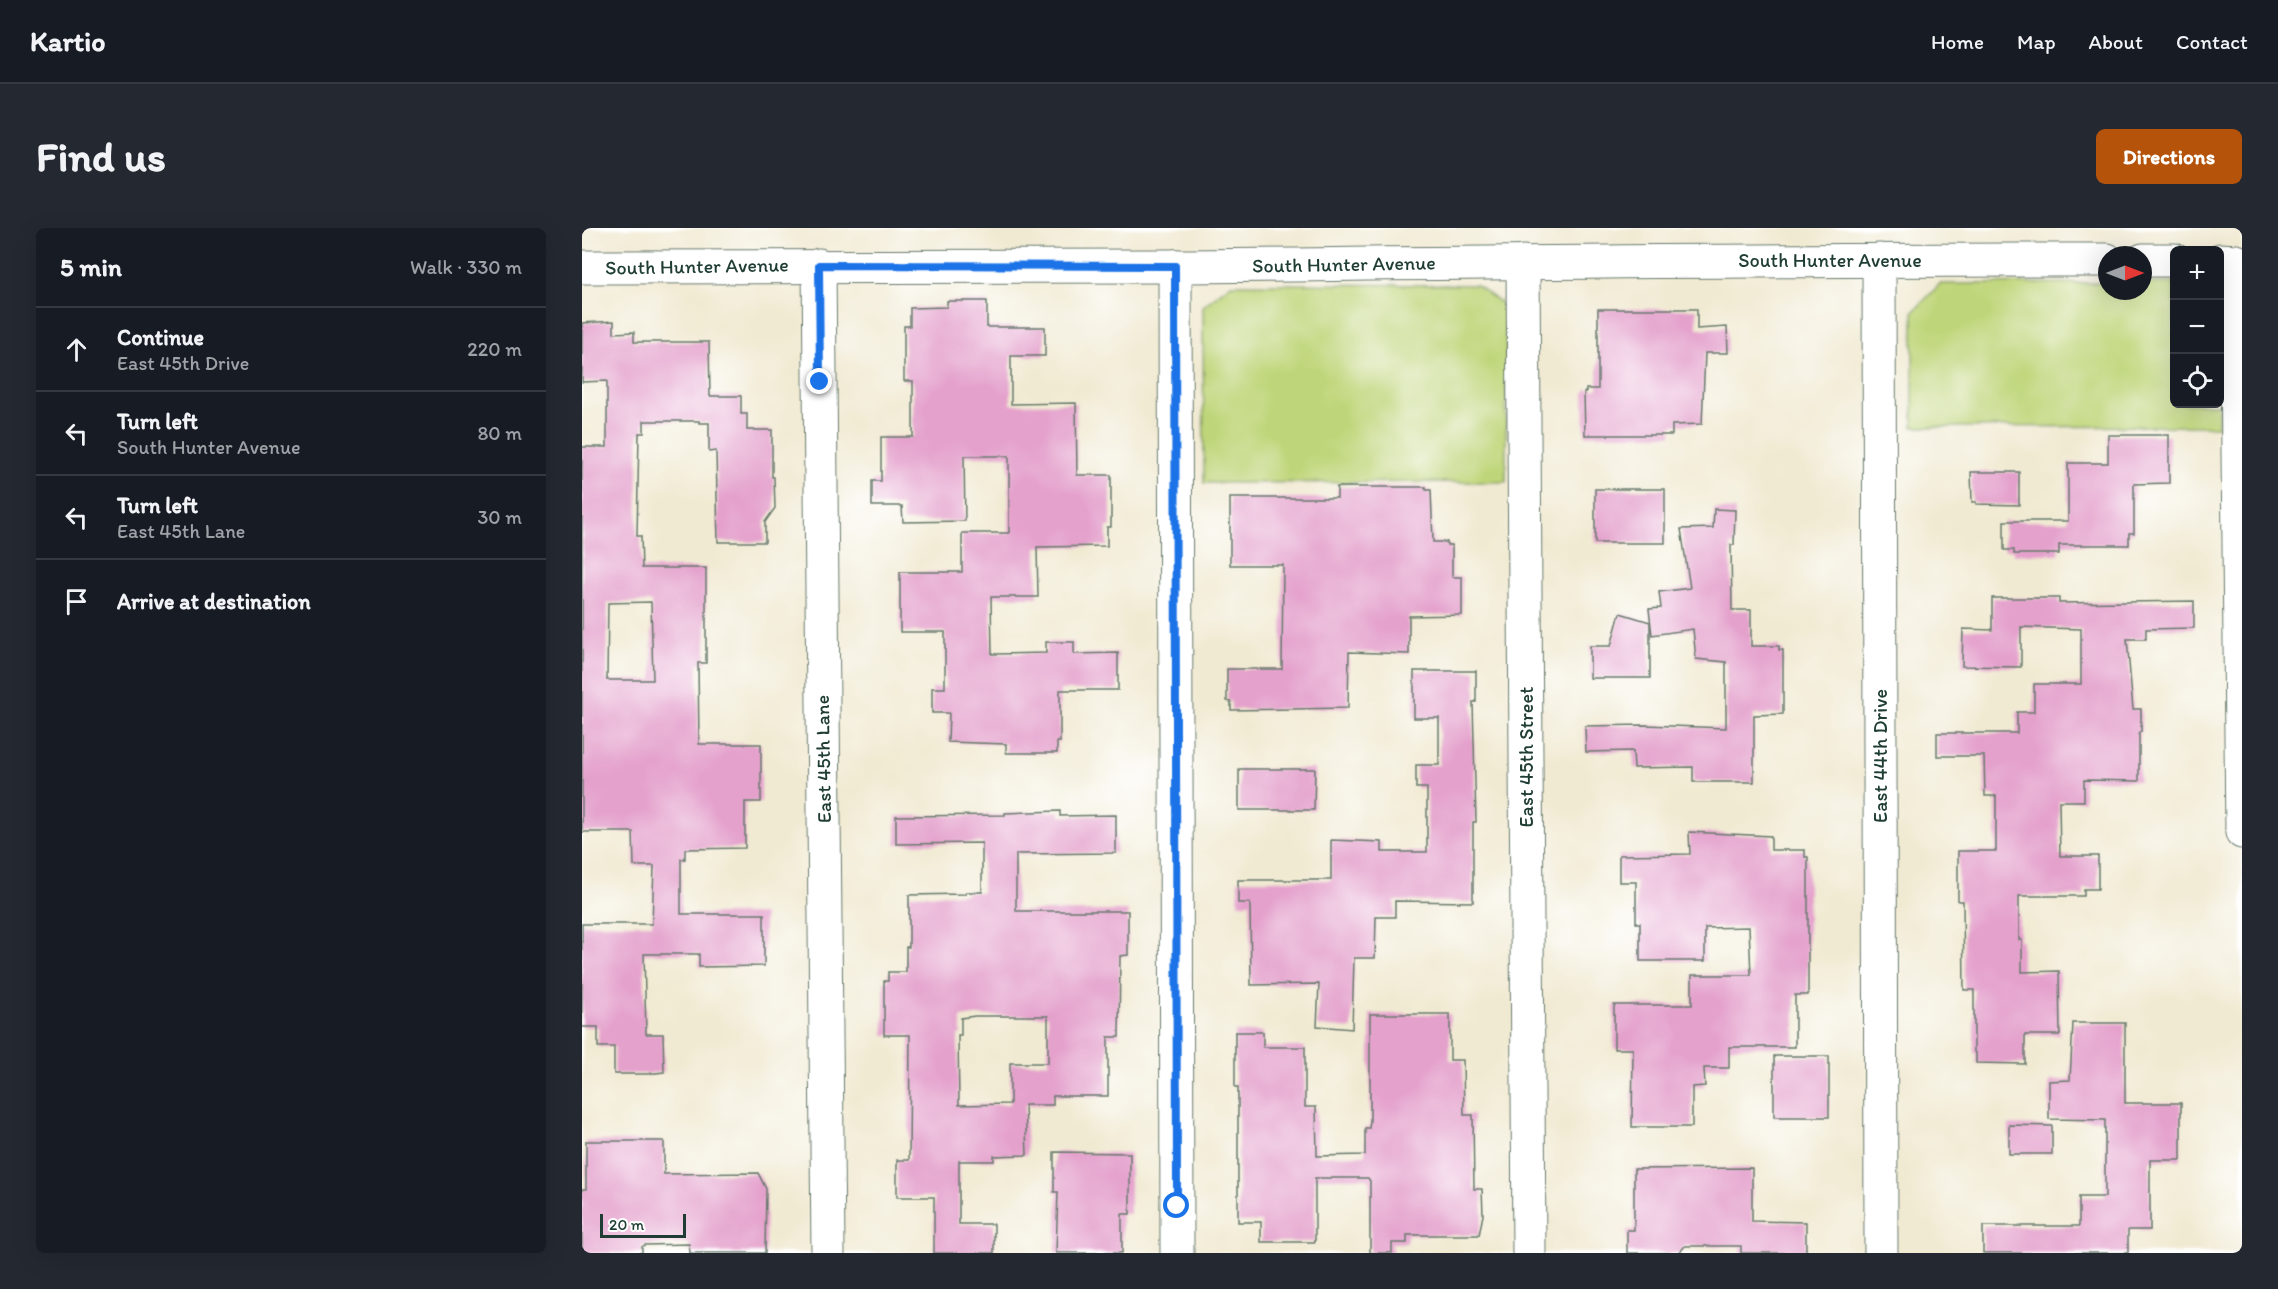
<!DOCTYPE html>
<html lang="en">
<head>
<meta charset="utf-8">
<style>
	body { margin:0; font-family:Itim,sans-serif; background:#242831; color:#f1f3f6 }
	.controls { position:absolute; right:18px; top:18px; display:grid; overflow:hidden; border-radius:9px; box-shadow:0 6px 24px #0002 }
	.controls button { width:54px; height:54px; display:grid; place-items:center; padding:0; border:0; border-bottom:2px solid #363941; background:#171b24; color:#f1f3f6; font:30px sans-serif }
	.compass { position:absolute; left:1516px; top:18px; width:54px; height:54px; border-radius:50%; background:#171b24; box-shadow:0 6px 24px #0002; rotate:90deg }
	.scale { position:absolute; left:18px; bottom:15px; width:86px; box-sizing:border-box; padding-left:6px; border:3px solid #1f3d34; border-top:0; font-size:16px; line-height:21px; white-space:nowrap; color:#1f3d34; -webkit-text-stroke:4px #fff; paint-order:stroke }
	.stop { position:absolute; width:18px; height:18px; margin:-14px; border:4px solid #1a73e8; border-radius:50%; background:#fff }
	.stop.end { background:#1a73e8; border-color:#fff; box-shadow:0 2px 6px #0008 }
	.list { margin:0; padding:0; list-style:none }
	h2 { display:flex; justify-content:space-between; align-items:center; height:78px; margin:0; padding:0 24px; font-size:26px }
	h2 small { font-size:20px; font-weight:400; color:#9ea1a6 }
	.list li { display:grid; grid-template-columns:39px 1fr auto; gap:18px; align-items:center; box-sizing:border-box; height:84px; padding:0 24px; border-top:2px solid #363941 }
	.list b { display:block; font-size:22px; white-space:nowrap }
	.list p { margin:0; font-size:20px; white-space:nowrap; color:#9ea1a6 }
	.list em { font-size:20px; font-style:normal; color:#9ea1a6 }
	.icon { flex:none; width:33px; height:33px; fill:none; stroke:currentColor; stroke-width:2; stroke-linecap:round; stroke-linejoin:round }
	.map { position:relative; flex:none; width:1660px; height:1025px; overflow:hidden; border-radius:9px }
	header { display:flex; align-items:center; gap:36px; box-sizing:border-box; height:84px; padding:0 30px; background:#171b24; border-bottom:2px solid #363941 }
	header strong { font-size:28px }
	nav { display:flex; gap:33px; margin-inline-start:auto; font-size:21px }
	.intro { display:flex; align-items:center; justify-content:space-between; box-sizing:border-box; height:144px; padding:0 36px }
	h1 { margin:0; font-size:42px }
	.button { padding:15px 27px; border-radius:9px; background:#b45309; color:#fff; font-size:21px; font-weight:700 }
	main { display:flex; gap:36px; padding:0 36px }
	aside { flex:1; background:#171b24; border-radius:9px; box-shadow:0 6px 24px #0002 }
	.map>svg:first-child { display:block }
	.green { fill:#bfd579; stroke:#6f8956; stroke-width:1.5 }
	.building { fill:#e4a1cc; fill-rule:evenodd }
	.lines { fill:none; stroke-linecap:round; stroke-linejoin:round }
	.minor-casing { stroke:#687a6c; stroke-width:35 }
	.minor { stroke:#fff; stroke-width:33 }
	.route { stroke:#1a73e8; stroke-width:8 }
	.labels { text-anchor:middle; stroke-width:4.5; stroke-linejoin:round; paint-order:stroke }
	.street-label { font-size:20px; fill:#1f3d34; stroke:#fff }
</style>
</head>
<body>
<header>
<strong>Kartio</strong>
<nav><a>Home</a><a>Map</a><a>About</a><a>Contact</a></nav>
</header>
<div class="intro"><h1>Find us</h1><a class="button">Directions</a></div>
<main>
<aside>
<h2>5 min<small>Walk · 330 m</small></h2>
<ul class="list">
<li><svg class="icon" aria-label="ahead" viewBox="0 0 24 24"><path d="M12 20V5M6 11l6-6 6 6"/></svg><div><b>Continue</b><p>East 45th Drive</p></div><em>220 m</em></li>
<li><svg class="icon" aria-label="left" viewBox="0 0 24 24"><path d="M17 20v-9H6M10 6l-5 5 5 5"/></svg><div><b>Turn left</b><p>South Hunter Avenue</p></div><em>80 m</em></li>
<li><svg class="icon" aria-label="left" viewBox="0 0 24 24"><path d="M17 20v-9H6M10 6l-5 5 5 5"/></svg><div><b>Turn left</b><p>East 45th Lane</p></div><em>30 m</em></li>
<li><svg class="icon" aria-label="arrive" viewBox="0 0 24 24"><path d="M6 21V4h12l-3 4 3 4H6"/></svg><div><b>Arrive at destination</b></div></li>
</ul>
</aside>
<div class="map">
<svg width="1660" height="1025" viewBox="0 0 1660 1025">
	<rect width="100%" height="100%" fill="#fff"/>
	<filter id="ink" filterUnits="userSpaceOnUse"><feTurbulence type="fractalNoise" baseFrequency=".0167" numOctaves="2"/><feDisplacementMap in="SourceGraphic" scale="12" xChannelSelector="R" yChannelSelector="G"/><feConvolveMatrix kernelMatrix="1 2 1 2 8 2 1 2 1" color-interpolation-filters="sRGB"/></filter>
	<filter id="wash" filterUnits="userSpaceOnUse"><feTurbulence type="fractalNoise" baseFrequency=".008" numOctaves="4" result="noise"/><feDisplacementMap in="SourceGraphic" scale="24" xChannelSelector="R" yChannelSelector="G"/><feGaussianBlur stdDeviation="1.35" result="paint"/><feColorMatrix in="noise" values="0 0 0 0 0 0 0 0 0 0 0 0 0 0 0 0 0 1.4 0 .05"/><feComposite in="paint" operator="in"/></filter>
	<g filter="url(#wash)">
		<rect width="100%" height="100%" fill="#f1ead3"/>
		<!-- green -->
		<g class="green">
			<polygon points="1525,55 1525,63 1561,63 1561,55 1592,55 1592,176 1636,176 1636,198 1331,199 1331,84 1358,56"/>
			<polygon points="649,56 894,57 924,79 924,254 622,255 621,78"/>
		</g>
		<g id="blocks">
			<!-- building -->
			<g class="building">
				<polygon points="365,73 405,73 405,99 463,99 463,128 429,128 429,176 494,175 495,247 529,247 529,299 525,299 525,318 455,319 456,369 409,369 410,426 464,425 464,414 492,414 492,426 536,425 536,462 478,462 478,514 475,514 475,525 424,525 424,516 366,514 367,485 350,485 350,460 363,460 363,404 318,404 318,344 380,344 380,305 427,305 427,228 382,228 383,293 321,294 320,278 290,278 290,253 299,253 299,209 331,209 331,153 322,153 322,98 328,98 328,80 365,79"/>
				<polygon points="1016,81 1115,81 1115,101 1145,99 1146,125 1123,125 1120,196 1090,197 1090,207 1003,207 1002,164 1004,164 1004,161 1016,161"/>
				<path d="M32,93v12l20,-1v10h75l1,54h31v18h6v16h25v47h2l1,31 -10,14v20h-47l-2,-91 -7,1v-29h-10v-2h-55v12h-5l-2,103h4l1,32h64v95h-8l1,81h62v58h-16v46l-60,1v10h-4v55h83v52l-65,1v-13h-55l2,80h17l1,38 -17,2h-33v-27h-16v-20h-16v-103h70l2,-58h-20l-1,-34h-51v-385h25v-66l-25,1v-59zM69,374l2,78h-46l1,-77z"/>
				<polygon points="1526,207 1587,207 1587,255 1552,256 1552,305 1547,305 1547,317 1477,317 1477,326 1432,326 1432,322 1422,322 1422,293 1486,293 1486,235 1526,235"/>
				<polygon points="1389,244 1437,244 1437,277 1394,276 1394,274 1390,274"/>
				<polygon points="755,259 844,259 844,262 849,262 851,314 865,314 865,317 870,317 870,349 880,349 880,387 827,388 827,426 767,424 766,480 649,482 649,474 645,473 645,441 700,441 701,337 648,337 648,270 755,270"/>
				<rect x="1013" y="261" width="70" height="54"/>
				<polygon points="1132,281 1153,282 1152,317 1149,317 1150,382 1169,382 1169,418 1197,418 1197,422 1201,422 1201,486 1172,487 1172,554 1111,554 1111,539 1052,540 1051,523 1004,524 1003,498 1063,497 1144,500 1144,434 1114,431 1111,401 1070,407 1067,381 1079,380 1077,364 1108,360 1099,301 1131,300"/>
				<polygon points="1410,370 1477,370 1477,375 1612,373 1612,400 1564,401 1564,411 1545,411 1551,481 1559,481 1559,504 1557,504 1557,553 1502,552 1502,573 1477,573 1478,628 1516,628 1516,661 1502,661 1502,668 1437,668 1437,712 1440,712 1440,744 1477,743 1478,807 1443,807 1443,836 1394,835 1394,826 1392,824 1392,762 1382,762 1381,673 1376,673 1376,623 1414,623 1414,568 1403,568 1402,528 1355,528 1355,505 1435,505 1435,484 1452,484 1452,456 1499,456 1499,401 1439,399 1439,439 1380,438 1381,401 1410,402"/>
				<polygon points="1038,385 1068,394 1068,450 1008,450 1008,418 1029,418"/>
				<polygon points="832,443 894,443 894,474 891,474 894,594 891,594 891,674 813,673 813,689 794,689 793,730 772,730 770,801 735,798 737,756 669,757 668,675 656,675 656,652 749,652 749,612 800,614 800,624 845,624 845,560 834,560 834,537 857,537 857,490 832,490"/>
				<polygon points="657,541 733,541 732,582 657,582"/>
				<path d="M478,583v5l56,-1v38l-100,1v57h112v44l-8,1 -1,81h-11v59h-55v9h-28l2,50 -33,1v5h-35v63h35v29h-60v-56h-37v-37h12l1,-125h-26v-54h4v-9h18v-25h3v-52l57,-1v-2h16v-49l-86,1v-28l109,-1v-2zM393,788h73v47h-38v41l-51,1 -1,-70h3v-17z"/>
				<polygon points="1107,604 1189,608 1189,622 1223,622 1223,629 1226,629 1226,767 1213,767 1213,819 1147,819 1147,840 1122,840 1123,858 1110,859 1110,899 1050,899 1051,821 1032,821 1032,777 1110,777 1110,747 1169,747 1167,699 1123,700 1123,733 1058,733 1058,695 1054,695 1054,654 1037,654 1037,627 1108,626"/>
				<polygon points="788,786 868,786 868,832 881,832 882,887 891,887 892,961 900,961 901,987 897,1007 825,1007 825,1015 810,1015 810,1025 788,1025 788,953 786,950 733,950 733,1014 679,1014 679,994 656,994 656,859 653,859 653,804 681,804 681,819 723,819 723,879 734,879 735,928 783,927 783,900 787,900 788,893"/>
				<polygon points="1491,795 1543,795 1543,875 1599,875 1599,932 1568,932 1568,1002 1546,1002 1546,1025 1401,1025 1401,998 1497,998 1497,969 1523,969 1523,892 1467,891 1467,853 1488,852"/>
				<rect x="1192" y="828" width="55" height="61"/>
				<polygon points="1427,897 1470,898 1470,926 1427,926"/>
				<polygon points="4,913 82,913 82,946 176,945 184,961 183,1025 108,1025 107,1016 63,1017 60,1019 60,1025 0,1025 0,961 4,961"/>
				<polygon points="472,924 548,925 548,986 540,986 540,1025 474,1025 476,964 472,964"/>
				<polygon points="1170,940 1170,993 1224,994 1224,1025 1159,1025 1159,1018 1103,1018 1097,1025 1045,1025 1045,1002 1052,1002 1052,941"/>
			</g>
		</g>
	</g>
	<g filter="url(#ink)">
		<use href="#blocks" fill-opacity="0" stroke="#687a6c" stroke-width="1.5"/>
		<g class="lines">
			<defs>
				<g id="minor">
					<polyline points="1297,32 1299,1025"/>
					<polyline points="1561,32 1592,32"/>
					<polyline points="1638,32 1654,33 1660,604"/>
					<polyline points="941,34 947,1025"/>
					<polyline points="237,37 246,1025"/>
					<polyline points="593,38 595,1025"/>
					<path d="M0,39c199,-2 399,1 598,-1 309,-3 618,-7 927,-6"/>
				</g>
			</defs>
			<!-- minor casing -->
			<use href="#minor" class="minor-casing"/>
			<!-- minor -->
			<use href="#minor" class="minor"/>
		</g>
	</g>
	<g class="lines" filter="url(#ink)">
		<!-- route -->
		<polyline class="route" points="238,154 237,37 593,38 595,978"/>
	</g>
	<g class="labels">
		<!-- street labels -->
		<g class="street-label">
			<text x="1248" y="39">South Hunter Avenue</text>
			<text transform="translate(762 36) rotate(-1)" y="7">South Hunter Avenue</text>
			<text transform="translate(115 38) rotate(-1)" y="7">South Hunter Avenue</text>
			<text transform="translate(1298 528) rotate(-90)" y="7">East 44th Drive</text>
			<text transform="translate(944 529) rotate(-90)" y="7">East 45th Street</text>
			<text transform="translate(241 531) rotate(-91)" y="7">East 45th Lane</text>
		</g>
	</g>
</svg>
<div class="controls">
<button>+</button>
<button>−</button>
<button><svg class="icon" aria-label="locate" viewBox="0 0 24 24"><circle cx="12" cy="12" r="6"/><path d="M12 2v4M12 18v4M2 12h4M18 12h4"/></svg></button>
</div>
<svg class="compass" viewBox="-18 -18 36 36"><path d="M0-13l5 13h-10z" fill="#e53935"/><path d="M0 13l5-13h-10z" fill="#9ea1a6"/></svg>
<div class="scale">20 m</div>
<div class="stop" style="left:595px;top:978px"></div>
<div class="stop end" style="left:238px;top:154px"></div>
</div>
</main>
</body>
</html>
